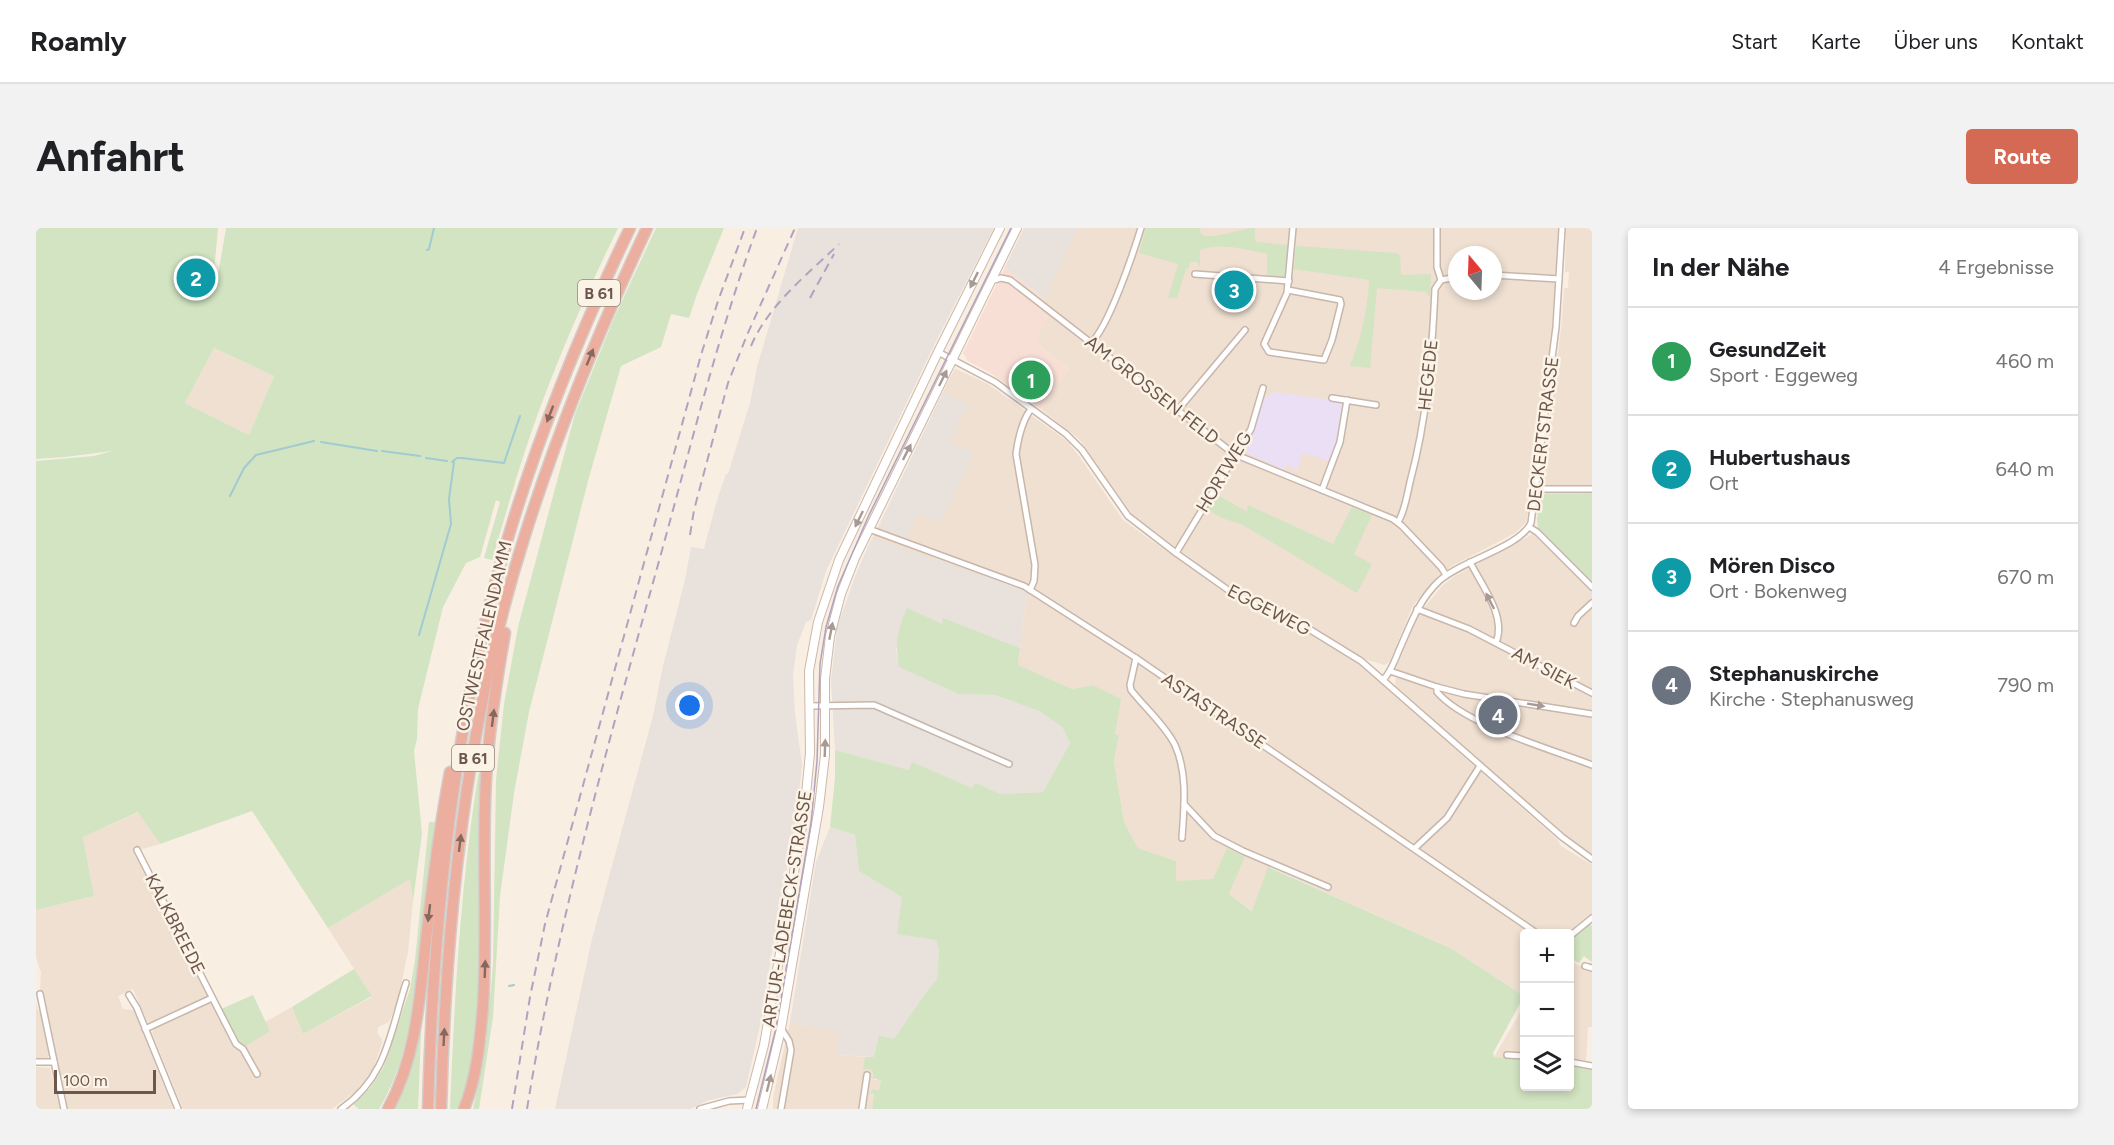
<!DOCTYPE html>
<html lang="de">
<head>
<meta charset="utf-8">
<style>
	body { margin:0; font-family:Figtree,sans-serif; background:#f2f2f2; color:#202124 }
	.controls { position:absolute; right:18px; bottom:18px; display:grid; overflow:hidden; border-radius:6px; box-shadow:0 3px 9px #0003 }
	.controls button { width:54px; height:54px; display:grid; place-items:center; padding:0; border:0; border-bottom:2px solid #e0e0e0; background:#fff; color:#202124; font:30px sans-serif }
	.compass { position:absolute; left:1412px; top:18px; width:54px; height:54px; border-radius:50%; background:#fff; box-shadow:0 3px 9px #0003; rotate:341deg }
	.scale { position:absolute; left:18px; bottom:15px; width:102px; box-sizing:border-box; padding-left:6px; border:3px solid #6d564c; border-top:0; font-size:16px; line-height:21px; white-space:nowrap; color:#6d564c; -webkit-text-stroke:4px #fcf3e7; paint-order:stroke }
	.you { position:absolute; left:654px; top:478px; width:21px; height:21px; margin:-15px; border:4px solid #fff; border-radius:50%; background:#1a73e8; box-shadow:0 0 0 9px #1a73e833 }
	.badge { display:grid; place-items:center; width:39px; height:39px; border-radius:50%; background:#d56a54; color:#fff; font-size:20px; font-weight:700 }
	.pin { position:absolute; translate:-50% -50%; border:3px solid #fff; box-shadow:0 2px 6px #0006 }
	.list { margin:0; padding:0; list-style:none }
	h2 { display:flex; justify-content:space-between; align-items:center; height:78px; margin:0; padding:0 24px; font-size:26px }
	h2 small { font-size:20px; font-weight:400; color:#757577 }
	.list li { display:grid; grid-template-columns:39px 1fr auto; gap:18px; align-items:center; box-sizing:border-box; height:108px; padding:0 24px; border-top:2px solid #e0e0e0 }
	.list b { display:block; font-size:22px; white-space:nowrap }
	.list p { margin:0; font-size:20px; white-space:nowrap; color:#757577 }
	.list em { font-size:20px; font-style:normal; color:#757577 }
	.icon { flex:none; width:33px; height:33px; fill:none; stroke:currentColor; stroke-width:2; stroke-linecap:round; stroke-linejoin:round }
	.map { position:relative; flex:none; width:1556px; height:881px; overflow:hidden; border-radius:6px }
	header { display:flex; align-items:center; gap:36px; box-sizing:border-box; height:84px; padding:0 30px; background:#fff; border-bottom:2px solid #e0e0e0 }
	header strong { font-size:28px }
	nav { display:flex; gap:33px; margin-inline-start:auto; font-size:21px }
	.intro { display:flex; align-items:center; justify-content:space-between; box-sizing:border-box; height:144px; padding:0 36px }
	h1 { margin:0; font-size:42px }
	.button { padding:15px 27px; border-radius:6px; background:#d56a54; color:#fff; font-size:21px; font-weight:700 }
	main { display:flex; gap:36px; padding:0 36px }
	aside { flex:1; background:#fff; border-radius:6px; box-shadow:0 3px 9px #0003 }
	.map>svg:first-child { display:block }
	.residential { fill:#efe0d1; fill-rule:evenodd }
	.commercial { fill:#f8dfd6 }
	.industrial { fill:#e8e1dc }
	.education { fill:#ebdff5 }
	.green { fill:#d2e4c2; fill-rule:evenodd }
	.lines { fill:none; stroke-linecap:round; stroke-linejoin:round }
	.stream { stroke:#a1cbd0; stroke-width:2 }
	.street-casing { stroke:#c8b6ab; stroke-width:8 }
	.secondary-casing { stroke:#cdb8ab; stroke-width:10 }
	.highway-casing { stroke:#d3ccc9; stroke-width:13 }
	.street { stroke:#fff; stroke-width:5 }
	.secondary { stroke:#fff; stroke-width:8 }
	.highway { stroke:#ecaf9f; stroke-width:10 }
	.tram { stroke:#b1a3c0; stroke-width:1.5 }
	.rail { stroke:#b1a3c0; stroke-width:2; stroke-dasharray:9 6; stroke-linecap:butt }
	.oneway { fill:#a79a94 }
	.oneway2 { fill:#86685d }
	.labels { text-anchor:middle; stroke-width:5; stroke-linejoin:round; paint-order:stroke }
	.shield { fill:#fcf3e7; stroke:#98857a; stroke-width:1.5 }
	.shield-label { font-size:16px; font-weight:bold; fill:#6d564c }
	.street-label { font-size:18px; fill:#6d564c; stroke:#fcf3e7 }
</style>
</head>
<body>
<header>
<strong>Roamly</strong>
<nav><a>Start</a><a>Karte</a><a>Über uns</a><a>Kontakt</a></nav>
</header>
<div class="intro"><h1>Anfahrt</h1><a class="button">Route</a></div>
<main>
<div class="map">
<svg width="1556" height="881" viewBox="0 0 1556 881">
	<rect width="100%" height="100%" fill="#f9eee2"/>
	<!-- residential -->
	<g class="residential">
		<path d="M1042,0h480l-6,100 -20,167 -6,27 -11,11 -65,34 -13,10 -25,30 -22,54 -5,4 -21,-6 -57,-36 -60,-27 -27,-16 -88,-66 -53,-75 -37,-29 27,-42 -23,-17 -11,-12 13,-22 -9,-8zM1421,27h36v36h-36z"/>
		<polygon points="1530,0 1556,0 1556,265 1504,266 1526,93 1528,60 1532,60 1533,44 1529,44"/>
		<polygon points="178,120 238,148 213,207 149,175"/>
		<polygon points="920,141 952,156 1031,213 1043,228 1087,292 1193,368 1272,405 1322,435 1521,611 1525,618 1556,637 1556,687 1534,706 1488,706 1488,768 1416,721 1233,639 1217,683 1193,666 1209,629 1191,621 1177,651 1150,654 1139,653 1140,633 1102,620 1088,594 1078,533 1083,507 1079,506 1057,457 1036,461 982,437 991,366 837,312 834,314 844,295 844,297 881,285 904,293 914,214 931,177 907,164 918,142"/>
		<polygon points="1497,306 1556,363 1556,626 1526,605 1359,457 1361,438 1383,386 1406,358 1419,348"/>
		<polygon points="103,584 124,616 103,622 202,814 233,803 229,794 256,779 267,806 336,769 292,700 374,651 377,673 372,724 362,772 353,794 342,799 341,805 346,811 346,815 337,841 320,863 296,881 147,881 116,805 118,801 116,795 111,793 97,761 82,768 87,781 98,782 137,881 32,881 7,765 4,762 5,744 0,729 0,682 58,668 47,609"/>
		<polygon points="1534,733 1556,744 1556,799 1552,799 1550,833 1556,835 1556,842 1534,838"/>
		<polygon points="0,774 2,783 4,783 14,826 10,831 0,831"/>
		<polygon points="1488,778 1488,832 1458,829"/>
		<polygon points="754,794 803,804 801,827 829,829 828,841 836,842 836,847 839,852 845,852 843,862 836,861 834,863 833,866 838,865 836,881 737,881 737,870"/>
		<polygon points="0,839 14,840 25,881 0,881"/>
	</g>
	<!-- commercial -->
	<polygon class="commercial" points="969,39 1008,71 1003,81 1012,89 1000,112 1010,123 1033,140 1006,182 953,144 932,133 927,125"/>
	<!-- industrial -->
	<g class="industrial">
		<polygon points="762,0 958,0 902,109 790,343 775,392 770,394 761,417 757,447 759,485 766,537 760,592 736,723 726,788 710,859 701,866 673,872 654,881 519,881 556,711 617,488 627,438 649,352 655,319 668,321 681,272 690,246 692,246 714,175 721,139"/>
		<polygon points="988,0 1042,0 1008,71 969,39"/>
		<polygon points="907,164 932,177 914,214 938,225 905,294 881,285 871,310 849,302 844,295"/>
		<polygon points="840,311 984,361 991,366 984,420 908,391 906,396 860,421 863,439 922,466 959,467 1003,483 1026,499 1034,515 1007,564 964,566 939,556 936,560 877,535 873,542 799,522 795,453 801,400 820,346 834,314"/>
		<polygon points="794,599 819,607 823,643 867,669 900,712 903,724 901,751 888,767 858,811 838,829 801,827 803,804 754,794 780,634"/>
	</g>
	<!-- education -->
	<polygon class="education" points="1239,164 1303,173 1308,177 1302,210 1294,233 1266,225 1261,242 1254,240 1255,237 1251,236 1249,242 1213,226 1210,222 1211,216 1216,207 1228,168 1231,169"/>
	<!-- green -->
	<g class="green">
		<path d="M0,0h182l-4,44 4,3 8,-47h392c-35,72 -68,147 -93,223 -12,36 -22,73 -33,109l-8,-2 16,-56 -4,-2 -16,57 -14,6 -23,44 -25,102 -1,30 -3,12 8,83 -9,67 -3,-22 -82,49 -76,-117 -92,33 -22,-32 -55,25 11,59 -58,14v-449l58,-5 18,-5 -47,6 -29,2zM178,120l60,28 -25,59 -64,-32z"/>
		<polygon points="620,0 688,0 661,66 653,90 635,86 625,119 585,138 552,253 493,484 478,565 464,668 457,789 443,881 437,881 450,814 457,737 460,552 468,476 482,399 539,186 578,90"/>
		<path d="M1110,0h54l1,6c12,7 39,-6 54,-6v12l2,2 32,3 -3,29 -5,4 -14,-2v-22c-21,-4 -46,-12 -67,-4v17l-3,-5h-7l-1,6 -3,1 -9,29h-9l10,-34 -39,-11z"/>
		<path d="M1260,18l101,7 3,3 1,19 30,-1 -1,23 -4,-5 -49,-4 -7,80 -20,-2c11,-27 18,-57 19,-86l-75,-11z"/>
		<polygon points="1556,265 1556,353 1502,300 1501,291 1504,266"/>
		<polygon points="1180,266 1211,284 1212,277 1297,316 1316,279 1336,287 1318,326 1336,336 1321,365 1207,297 1186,290 1171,281"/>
		<path d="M871,380l35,16 1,-6 77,30 -2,17 54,24 21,-4 28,14 -6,35 4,1 -5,26 10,61 14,26 38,13v20l37,-2 14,-31 18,9 -16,37 23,17 16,-44 184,82 72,47 -31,57 1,4 30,3v26h46v-20l22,4v39h-720l2,-16 -5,1 3,-5 7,1 2,-9 -8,-3 -1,-8 -9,-1 2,-12h9l5,-21 15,3 30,-44 13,-16 2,-27 -3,-12 -39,-6 5,-37 -43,-26 -4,-36 -25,-8 5,-49v-28l74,20 3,-8 60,26 3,-5 25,11 43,-2 27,-49 -8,-16 -23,-16 -44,-16 -37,-1 -59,-27c-4,-24 -2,-36 8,-59z"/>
		<path d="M449,507c-1,59 -2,117 -3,175 -1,67 -1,135 -23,199h-9c5,-125 12,-250 35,-374z"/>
		<path d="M393,594h7c-5,35 -10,70 -14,105 -7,62 -10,127 -43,182h-20l-6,-5 17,-16 14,-22 26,-77 5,-29z"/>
		<polygon points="1552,695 1556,698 1556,734 1548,728 1543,735 1534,730 1534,712"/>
		<polygon points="318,741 336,768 267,806 256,779"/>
		<polygon points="217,767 234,803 208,819 202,814 185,781"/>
		<polygon points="384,804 385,805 382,881 355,881 378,827"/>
	</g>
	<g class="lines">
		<!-- stream -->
		<g class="stream">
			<polyline points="391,22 393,21 398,0"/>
			<polyline points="285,214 341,223"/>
			<polyline points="346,223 384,228"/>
			<polyline points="390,230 411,233"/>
			<polyline points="416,234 421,230 426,230 468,235 484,188"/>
			<polyline points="194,268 208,240 220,227 278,213"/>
			<polyline points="383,407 415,296 413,271 418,234"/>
			<polyline points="473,758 478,757"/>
		</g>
		<defs>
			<g id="street">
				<polyline points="1401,0 1401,39 1405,52"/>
				<polyline points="1159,46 1253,53"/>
				<polyline points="1457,47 1523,51"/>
				<polyline points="1405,52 1421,49"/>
				<polyline points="955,53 965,50 974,52 1198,226 1357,291 1366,298 1405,339 1410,347"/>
				<polyline points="1252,62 1304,72 1305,76 1296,112 1288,132 1233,124 1228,116 1251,65 1257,0"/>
				<path d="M1055,115c18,-17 42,-89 50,-115"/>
				<polyline points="902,124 959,154 1030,206 1046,222 1092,288 1140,325 1195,364 1273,401 1325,433 1526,609 1556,631"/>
				<polyline points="1296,170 1340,177"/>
				<polyline points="1141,183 1209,102"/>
				<polyline points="1501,261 1556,261"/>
				<polyline points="1286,262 1304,214 1311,172"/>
				<path d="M1362,294c7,-11 9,-27 12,-40 17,-63 22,-127 25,-193l6,-9"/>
				<polyline points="1493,299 1501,304 1556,359"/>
				<polyline points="833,301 988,358 1100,430 1502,706"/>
				<polyline points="1140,325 1215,201 1227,160"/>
				<path d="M1434,334c11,22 37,55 26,80"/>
				<path d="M994,362l4,-9 1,-16 -19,-111c2,-15 6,-33 15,-45"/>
				<polyline points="1381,381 1433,401 1556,465"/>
				<polyline points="1538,395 1542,388 1556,375"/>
				<path d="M1100,430l-6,27 1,5c14,18 34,35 44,55 13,29 9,63 7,93"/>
				<polyline points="1354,443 1401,459 1428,466 1556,486"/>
				<path d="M1347,452c9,-9 12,-21 17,-32 11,-25 19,-48 39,-67 23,-21 80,-33 92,-58l25,-196 6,-99"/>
				<path d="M1401,459v5c28,33 114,57 155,73"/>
				<polyline points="773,478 838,477 973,536"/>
				<polyline points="1148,576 1178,608 1207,623 1292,659"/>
				<polyline points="1379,620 1411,590 1444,538"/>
				<polyline points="101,622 200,816 207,821 221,846"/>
				<polyline points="1534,708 1556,690"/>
				<polyline points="1549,738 1556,740"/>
				<polyline points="4,766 28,881"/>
				<polyline points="93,767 101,780 142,881"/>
				<polyline points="109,801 176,770"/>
				<polyline points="1471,827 1488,828"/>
				<polyline points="0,834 18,834"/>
				<polyline points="1534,834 1556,838"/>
				<path d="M305,881c46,-32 49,-76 65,-126"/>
				<polyline points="664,881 693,873 714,872"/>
				<polyline points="745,881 755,822 753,813 746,802"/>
				<polyline points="826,881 831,847"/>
			</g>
			<g id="secondary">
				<polyline points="711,881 728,817 768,587 774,525 773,443 782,394 803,332 902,124 964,0"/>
				<polyline points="726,881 745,801 783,579 789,527 789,451 794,408 805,366 819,330 981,0"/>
			</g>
			<g id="highway">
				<path d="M352,881c30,-55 32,-117 39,-178 6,-53 13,-106 23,-159"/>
				<path d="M392,881c4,-155 18,-312 52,-464 32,-144 86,-284 150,-417"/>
				<path d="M405,881c5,-193 25,-389 84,-574 33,-105 75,-207 122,-307"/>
				<path d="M428,881c13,-32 16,-68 19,-103 4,-67 0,-134 2,-201 1,-57 10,-116 20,-172"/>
			</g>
		</defs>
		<!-- street casing -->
		<use href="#street" class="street-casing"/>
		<!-- secondary casing -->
		<use href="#secondary" class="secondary-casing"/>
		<!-- highway casing -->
		<use href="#highway" class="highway-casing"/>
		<!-- street -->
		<use href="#street" class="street"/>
		<!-- secondary -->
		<use href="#secondary" class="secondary"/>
		<!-- highway -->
		<use href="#highway" class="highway"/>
		<!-- tram -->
		<polyline class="tram" points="720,881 740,800 775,595 781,533 784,436 790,399 802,358 833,287 975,0"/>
		<!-- rail -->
		<g class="rail">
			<polyline points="774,70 798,26"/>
			<path d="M715,118c18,-42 56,-71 88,-102"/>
			<polyline points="654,307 658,282 692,155 711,107 759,0"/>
			<polyline points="476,881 494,769 509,696 665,127 682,73 709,0"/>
			<path d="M491,881c29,-180 78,-354 127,-530 33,-117 61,-236 103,-351"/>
		</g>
	</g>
	<!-- one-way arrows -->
	<defs><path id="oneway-solid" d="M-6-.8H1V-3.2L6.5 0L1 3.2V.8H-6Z" transform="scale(1.5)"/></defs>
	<g class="oneway">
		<use href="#oneway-solid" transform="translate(938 52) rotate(116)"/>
		<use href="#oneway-solid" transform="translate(907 150) rotate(-64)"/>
		<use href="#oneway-solid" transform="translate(871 224) rotate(-63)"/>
		<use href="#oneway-solid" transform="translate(823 291) rotate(116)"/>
		<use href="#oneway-solid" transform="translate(1454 373) rotate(-117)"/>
		<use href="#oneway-solid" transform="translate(795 403) rotate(-79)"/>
		<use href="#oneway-solid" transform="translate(1500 477) rotate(9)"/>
		<use href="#oneway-solid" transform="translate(789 520) rotate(-88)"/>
		<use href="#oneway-solid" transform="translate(733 855) rotate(-76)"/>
	</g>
	<g class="oneway2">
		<use href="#oneway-solid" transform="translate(554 129) rotate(-68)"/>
		<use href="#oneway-solid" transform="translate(514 186) rotate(111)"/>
		<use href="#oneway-solid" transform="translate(457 490) rotate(-83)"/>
		<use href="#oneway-solid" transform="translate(424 615) rotate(-83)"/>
		<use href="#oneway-solid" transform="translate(393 685) rotate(97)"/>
		<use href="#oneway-solid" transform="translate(449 741) rotate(-88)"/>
		<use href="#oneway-solid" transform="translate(408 809) rotate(-87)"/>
	</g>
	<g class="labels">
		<!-- shield labels -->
		<g class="shield">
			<rect x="542" y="52" width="42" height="26" rx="4.5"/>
			<rect x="416" y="517" width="42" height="26" rx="4.5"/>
		</g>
		<g class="shield-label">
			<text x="563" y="71">B 61</text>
			<text x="437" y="536">B 61</text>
		</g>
		<!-- street labels -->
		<g class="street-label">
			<text transform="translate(1392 147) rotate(-84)" y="6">HEGEDE</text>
			<text transform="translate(1116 162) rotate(38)" y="6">AM GROSSEN FELD</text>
			<text transform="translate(1507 206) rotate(-83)" y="6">DECKERTSTRASSE</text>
			<text transform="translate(1188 244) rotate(-59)" y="6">HORTWEG</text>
			<text transform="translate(1233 382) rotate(27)" y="6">EGGEWEG</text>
			<text transform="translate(448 408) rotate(-77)" y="6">OSTWESTFALENDAMM</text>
			<text transform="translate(1508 440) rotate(28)" y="6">AM SIEK</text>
			<text transform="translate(1178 483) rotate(34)" y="6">ASTASTRASSE</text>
			<text transform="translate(751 681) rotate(-81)" y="6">ARTUR-LADEBECK-STRASSE</text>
			<text transform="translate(139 696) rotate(63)" y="6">KALKBREEDE</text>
		</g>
	</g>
</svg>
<div class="controls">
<button>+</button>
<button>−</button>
<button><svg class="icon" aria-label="layers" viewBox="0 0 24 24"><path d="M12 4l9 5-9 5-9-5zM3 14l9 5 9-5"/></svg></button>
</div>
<svg class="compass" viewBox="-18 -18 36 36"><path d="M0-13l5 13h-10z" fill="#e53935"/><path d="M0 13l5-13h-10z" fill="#757577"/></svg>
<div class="scale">100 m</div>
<div class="you"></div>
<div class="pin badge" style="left:995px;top:152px;background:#2e9e5b">1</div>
<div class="pin badge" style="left:160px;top:50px;background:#0f9aa8">2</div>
<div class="pin badge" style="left:1198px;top:62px;background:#0f9aa8">3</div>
<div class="pin badge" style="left:1462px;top:487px;background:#6b7280">4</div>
</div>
<aside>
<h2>In der Nähe<small>4 Ergebnisse</small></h2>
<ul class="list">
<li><span class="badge" style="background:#2e9e5b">1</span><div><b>GesundZeit</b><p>Sport · Eggeweg</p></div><em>460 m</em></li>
<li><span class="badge" style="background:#0f9aa8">2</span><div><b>Hubertushaus</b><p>Ort</p></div><em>640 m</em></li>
<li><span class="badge" style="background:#0f9aa8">3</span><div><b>Mören Disco</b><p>Ort · Bokenweg</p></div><em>670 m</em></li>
<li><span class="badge" style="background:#6b7280">4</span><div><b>Stephanuskirche</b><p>Kirche · Stephanusweg</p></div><em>790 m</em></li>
</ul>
</aside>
</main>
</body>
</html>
